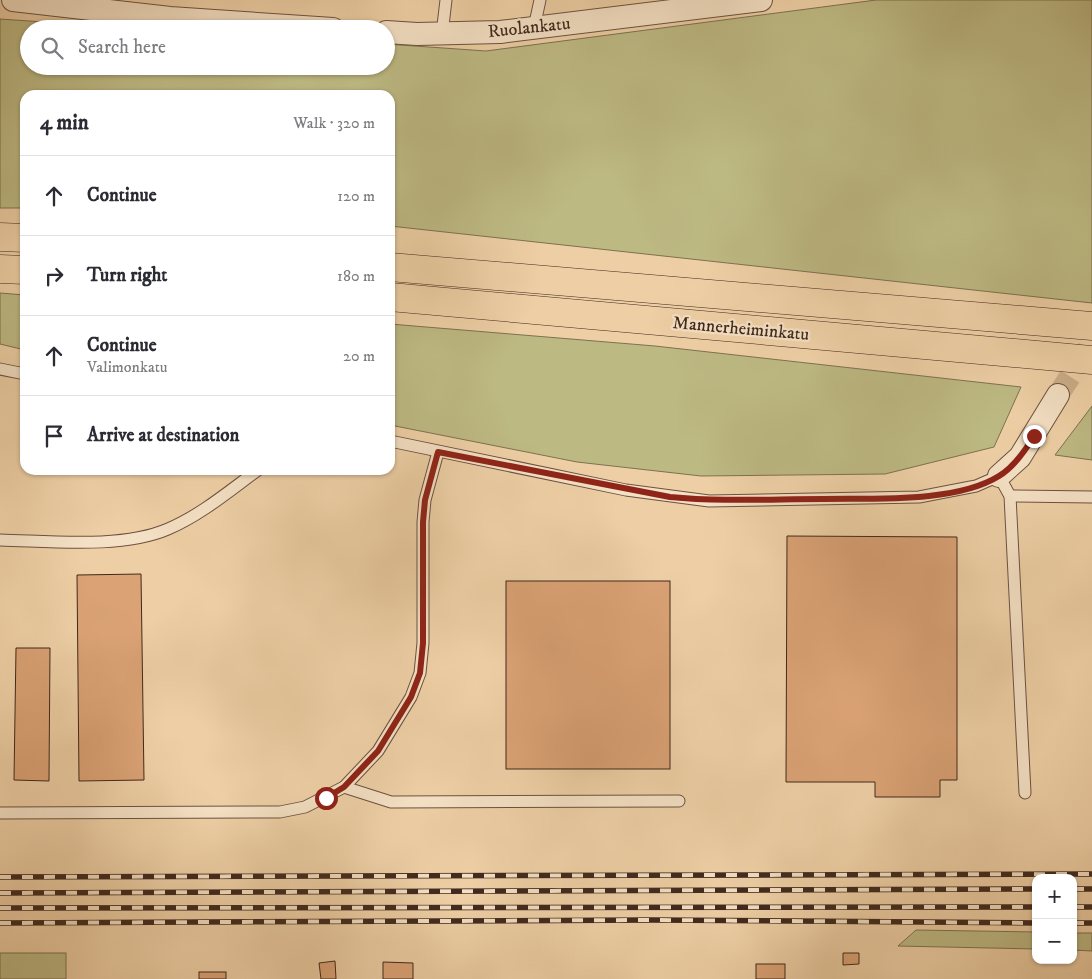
<!DOCTYPE html>
<html lang="en">
<head>
<meta charset="utf-8">
<style>
	body { margin:0; font-family:"IM FELL DW Pica",serif; background:#f2f2f3; color:#2b2b33 }
	.controls { position:absolute; right:15px; bottom:15px; display:grid; overflow:hidden; border-radius:10px; box-shadow:0 1px 4px #0004 }
	.controls button { width:45px; height:45px; display:grid; place-items:center; padding:0; border:0; border-bottom:1px solid #e1e1e2; background:#fff; color:#2b2b33; font:25px sans-serif }
	.stop { position:absolute; width:15px; height:15px; margin:-11px; border:4px solid #8f2418; border-radius:50%; background:#fff }
	.stop.end { background:#8f2418; border-color:#fff; box-shadow:0 1px 5px #0008 }
	.list { margin:0; padding:0; list-style:none }
	h2 { display:flex; justify-content:space-between; align-items:center; height:65px; margin:0; padding:0 20px; font-size:21px }
	h2 small { font-size:16px; font-weight:400; color:#7c7c81 }
	.list li { display:grid; grid-template-columns:32px 1fr auto; gap:15px; align-items:center; box-sizing:border-box; height:80px; padding:0 20px; border-top:1px solid #e1e1e2 }
	.list b { display:block; font-size:19px; white-space:nowrap }
	.list p { margin:0; font-size:16px; white-space:nowrap; color:#7c7c81 }
	.list em { font-size:16px; font-style:normal; color:#7c7c81 }
	.icon { flex:none; width:28px; height:28px; fill:none; stroke:currentColor; stroke-width:2; stroke-linecap:round; stroke-linejoin:round }
	.map { position:relative; flex:none; width:1092px; height:979px; overflow:hidden }
	.search { position:absolute; background:#fff; box-shadow:0 1px 4px #0004; left:20px; top:20px; width:375px; height:55px; display:flex; align-items:center; gap:12px; box-sizing:border-box; padding:0 18px; border-radius:28px; color:#7c7c81; font-size:19px }
	.panel { position:absolute; background:#fff; box-shadow:0 1px 4px #0004; left:20px; top:90px; width:375px; height:385px; border-radius:15px }
	.map>svg:first-child { display:block }
	.green { fill:#bdb983; stroke:#7e7150 }
	.building { fill:#daa275; stroke:#40291e }
	.lines { fill:none; stroke-linecap:round; stroke-linejoin:round }
	.minor-tunnel { stroke:#cbae8a; stroke-width:22; stroke-dasharray:22 11; stroke-linecap:butt }
	.service-casing { stroke:#6c5240; stroke-width:13 }
	.minor-casing { stroke:#6c5240; stroke-width:24 }
	.primary-casing { stroke:#40291e; stroke-width:29 }
	.service { stroke:#f4e0c4; stroke-width:11 }
	.minor { stroke:#f4e0c4; stroke-width:22 }
	.primary { stroke:#eecfa5; stroke-width:28 }
	.rail-casing { stroke:#40291e; stroke-width:5.5 }
	.rail { stroke:#f4e0c4; stroke-width:4; stroke-dasharray:11; stroke-linecap:butt }
	.route { stroke:#8f2418; stroke-width:6 }
	.labels { text-anchor:middle; stroke-width:4.5; stroke-linejoin:round; paint-order:stroke }
	.street-label { font-size:18px; fill:#40291e; stroke:#f4e0c4 }
</style>
</head>
<body>
<div class="map">
<svg width="1092" height="979" viewBox="0 0 1092 979">
	<rect width="100%" height="100%" fill="#eecfa5"/>
	<filter id="stains"><feTurbulence type="fractalNoise" baseFrequency=".004" numOctaves="4"/><feColorMatrix values="0 0 0 0 .2 0 0 0 0 .09 0 0 0 0 .02 0 0 0 .5 -.17"/></filter>
	<radialGradient id="worn" r=".72"><stop offset=".6" stop-color="#630" stop-opacity="0"/><stop offset="1" stop-color="#630" stop-opacity=".3"/></radialGradient>
	<!-- green -->
	<g class="green">
		<polygon points="876,0 1092,0 1092,303 390,226 390,95 25,95 25,208 0,208 0,19 146,29 29,29 29,66 386,66 386,44 486,51"/>
		<polygon points="0,293 25,295 25,350 0,344"/>
		<polygon points="390,324 655,346 1021,387 994,447 885,474 701,476 577,462 390,425"/>
		<polygon points="1092,406 1092,460 1055,455"/>
		<polygon points="916,930 1036,932 1036,949 898,946"/>
		<polygon points="1073,933 1092,933 1092,951 1073,950"/>
		<rect x="0" y="953" width="66" height="26"/>
	</g>
	<!-- building -->
	<g class="building">
		<polygon points="787,536 957,537 957,780 940,780 940,797 875,797 875,782 786,782"/>
		<polygon points="141,574 144,780 79,781 77,575"/>
		<rect x="506" y="581" width="164" height="188"/>
		<polygon points="16,648 50,648 49,781 14,780"/>
		<polygon points="843,953 859,953 859,964 843,965"/>
		<polygon points="335,961 336,979 321,979 319,963"/>
		<polygon points="383,962 413,963 413,979 383,979"/>
		<rect x="756" y="964" width="29" height="15"/>
		<rect x="199" y="972" width="27" height="7"/>
	</g>
	<g class="lines">
		<!-- minor-tunnel -->
		<polyline class="minor-tunnel" points="1058,395 1092,343"/>
		<defs>
			<g id="service">
				<polyline points="534,28 540,0"/>
				<polyline points="442,34 446,0"/>
				<polyline points="0,369 25,374"/>
				<polyline points="390,441 626,490 709,501 919,497 976,486 999,476 1010,496 1025,793"/>
				<polyline points="1010,496 1092,497"/>
				<path d="M0,540c49,1 122,9 168,-11 33,-14 61,-38 90,-59"/>
				<polyline points="344,787 391,802 679,801"/>
				<polyline points="0,813 280,812 305,807 344,787 378,751 411,697 420,673 423,643 423,522 425,500 438,452"/>
			</g>
			<g id="minor">
				<polyline points="13,0 170,18 333,29"/>
				<polyline points="386,32 417,34 500,32 761,0"/>
				<polyline points="999,476 1020,457 1058,395"/>
			</g>
			<g id="primary">
				<polyline points="0,237 25,238"/>
				<polyline points="390,267 1092,326"/>
				<polyline points="0,269 25,270"/>
				<polyline points="390,297 1092,360"/>
			</g>
		</defs>
		<!-- service casing -->
		<use href="#service" class="service-casing"/>
		<!-- minor casing -->
		<use href="#minor" class="minor-casing"/>
		<!-- primary casing -->
		<use href="#primary" class="primary-casing"/>
		<!-- service -->
		<use href="#service" class="service"/>
		<!-- minor -->
		<use href="#minor" class="minor"/>
		<!-- primary -->
		<use href="#primary" class="primary"/>
		<defs>
			<g id="rail">
				<polyline points="0,877 1092,874"/>
				<polyline points="1073,889 1092,889"/>
				<polyline points="0,893 1036,889"/>
				<polyline points="1073,907 1092,907"/>
				<polyline points="0,908 1036,907"/>
				<polyline points="0,923 653,920 1036,923"/>
				<polyline points="1073,923 1092,923"/>
			</g>
		</defs>
		<!-- rail casing -->
		<use href="#rail" class="rail-casing"/>
		<!-- rail -->
		<use href="#rail" class="rail"/>
	</g>
	<g class="lines">
		<!-- route -->
		<path class="route" d="M326,798l18,-11 34,-36 33,-54 9,-24 3,-30v-121l2,-22 13,-48 232,45c51,5 102,2 153,2 50,-1 133,4 176,-23 15,-9 26,-25 35,-40"/>
	</g>
	<g class="labels">
		<!-- street labels -->
		<g class="street-label">
			<text transform="translate(529 27) rotate(-6)" y="6">Ruolankatu</text>
			<text transform="translate(741 328) rotate(5)" y="6">Mannerheiminkatu</text>
		</g>
	</g>
	<rect width="100%" height="100%" filter="url(#stains)"/>
	<rect width="100%" height="100%" fill="url(#worn)"/>
</svg>
<div class="controls">
<button>+</button>
<button>−</button>
</div>
<div class="stop" style="left:326px;top:798px"></div>
<div class="stop end" style="left:1034px;top:436px"></div>
<div class="search"><svg class="icon" aria-label="search" viewBox="0 0 24 24"><circle cx="10" cy="10" r="6"/><path d="M15 15l6 6"/></svg>Search here</div>
<section class="panel">
<h2>4 min<small>Walk · 320 m</small></h2>
<ul class="list">
<li><svg class="icon" aria-label="ahead" viewBox="0 0 24 24"><path d="M12 20V5M6 11l6-6 6 6"/></svg><div><b>Continue</b></div><em>120 m</em></li>
<li><svg class="icon" aria-label="right" viewBox="0 0 24 24"><path d="M7 20v-9h11M14 6l5 5-5 5"/></svg><div><b>Turn right</b></div><em>180 m</em></li>
<li><svg class="icon" aria-label="ahead" viewBox="0 0 24 24"><path d="M12 20V5M6 11l6-6 6 6"/></svg><div><b>Continue</b><p>Valimonkatu</p></div><em>20 m</em></li>
<li><svg class="icon" aria-label="arrive" viewBox="0 0 24 24"><path d="M6 21V4h12l-3 4 3 4H6"/></svg><div><b>Arrive at destination</b></div></li>
</ul>
</section>
</div>
</body>
</html>
